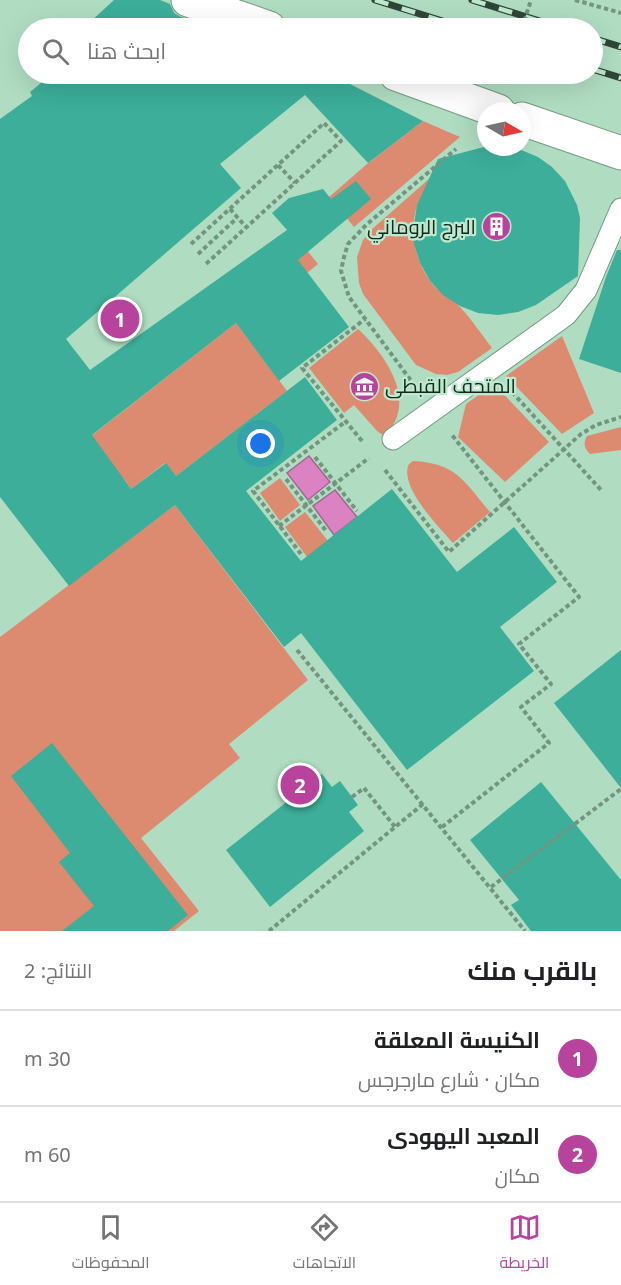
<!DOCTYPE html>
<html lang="ar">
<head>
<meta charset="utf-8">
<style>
	body { margin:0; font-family:"Noto Sans",Cairo,sans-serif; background:#f2f2f2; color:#202124; direction:rtl }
	.compass { position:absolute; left:477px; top:102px; width:54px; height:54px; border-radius:50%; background:#fff; box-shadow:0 6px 24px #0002; rotate:99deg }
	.you { position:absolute; left:261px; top:444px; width:21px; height:21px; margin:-15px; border:4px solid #fff; border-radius:50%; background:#1a73e8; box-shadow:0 0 0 9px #1a73e833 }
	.badge { display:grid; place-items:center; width:39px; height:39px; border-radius:50%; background:#b8439c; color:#fff; font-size:20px; font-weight:700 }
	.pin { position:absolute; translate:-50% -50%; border:3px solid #fff; box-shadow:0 2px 6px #0006 }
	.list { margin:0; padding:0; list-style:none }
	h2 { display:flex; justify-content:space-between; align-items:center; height:78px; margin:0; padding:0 24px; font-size:26px }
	h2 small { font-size:20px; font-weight:400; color:#757577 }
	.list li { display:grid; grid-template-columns:39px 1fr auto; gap:18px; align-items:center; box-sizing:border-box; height:96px; padding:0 24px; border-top:2px solid #e0e0e0 }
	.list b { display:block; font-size:22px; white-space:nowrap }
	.list p { margin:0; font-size:20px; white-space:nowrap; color:#757577 }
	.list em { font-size:20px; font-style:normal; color:#757577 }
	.icon { flex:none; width:33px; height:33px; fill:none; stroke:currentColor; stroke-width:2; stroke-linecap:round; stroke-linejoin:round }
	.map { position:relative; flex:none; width:621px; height:931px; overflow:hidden; direction:ltr }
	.search { position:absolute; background:#fff; box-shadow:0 6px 24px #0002; left:18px; right:18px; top:18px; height:66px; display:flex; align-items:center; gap:15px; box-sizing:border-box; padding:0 21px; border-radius:33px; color:#757577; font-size:22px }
	.sheet { height:270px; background:#fff }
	nav { display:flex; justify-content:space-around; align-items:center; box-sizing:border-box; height:84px; border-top:2px solid #e0e0e0; background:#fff; font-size:16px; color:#757577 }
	nav a { display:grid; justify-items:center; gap:3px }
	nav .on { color:#b8439c }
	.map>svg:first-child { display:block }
	.green { fill:#dc8b71 }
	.water { fill:#db83c2; stroke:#a06790; stroke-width:1.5 }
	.building { fill:#3cae99 }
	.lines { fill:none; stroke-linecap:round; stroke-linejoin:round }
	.lane-casing { stroke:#719c83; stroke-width:23 }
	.street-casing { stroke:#719c83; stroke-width:35 }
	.path { stroke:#739580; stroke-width:4; stroke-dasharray:4.5 3; stroke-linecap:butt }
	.lane { stroke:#fff; stroke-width:21 }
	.street { stroke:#fff; stroke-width:33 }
	.rail-casing { stroke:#304539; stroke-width:7 }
	.rail { stroke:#bdeacf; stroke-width:4.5; stroke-dasharray:14; stroke-linecap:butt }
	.path-bridge { stroke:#739580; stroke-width:4; stroke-dasharray:4.5 3; stroke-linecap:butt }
	.labels { text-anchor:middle; stroke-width:4.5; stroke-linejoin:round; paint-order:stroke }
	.poi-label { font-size:20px; fill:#16271d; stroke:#bdeacf; text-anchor:end }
</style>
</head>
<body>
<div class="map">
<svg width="621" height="931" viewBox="0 0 621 931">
	<rect width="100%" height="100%" fill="#b0ddc2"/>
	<!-- green -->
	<g class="green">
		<polygon points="423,121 460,137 354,227 336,205 298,224 367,164"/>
		<path d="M438,171c-6,11 -17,23 -21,35 -8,25 -2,54 13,75 8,12 22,16 31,27 11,12 21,27 31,40l-34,24 -11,3 -11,-1 -20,-9 -53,-71 -4,-11 -2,-26 6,-17 8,-10z"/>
		<polygon points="302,244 318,264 284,292"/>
		<polygon points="236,323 287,391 176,476 165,463 131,489 124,479 82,512 49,469"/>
		<path d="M358,329c26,24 61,72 28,105h-5l-4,-3 -23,-26 -10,8 -35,-45z"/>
		<polygon points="562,336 594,413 562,434 506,376"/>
		<polygon points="494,384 549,442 505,482 458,437 466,404"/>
		<path d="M621,427v23l-31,4c-6,-6 -7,-11 -3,-18z"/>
		<path d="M413,461c43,2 51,20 77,51l-37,31c-14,-16 -55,-57 -44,-79z"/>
		<polygon points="280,478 300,505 280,521 260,493"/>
		<polygon points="175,505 308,680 229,744 240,758 141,838 199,911 174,931 0,931 0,637"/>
		<polygon points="305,512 328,541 307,557 285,527"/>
	</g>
	<!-- water -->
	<g class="water">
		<polygon points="309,456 330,482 308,500 287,473"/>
		<polygon points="335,490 357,517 334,535 313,506"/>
	</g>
	<!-- building -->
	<g class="building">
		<polygon points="114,0 160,0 170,4 174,13 181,17 213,28 90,28 89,23"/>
		<polygon points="52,74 330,74 423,121 368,163 305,95 220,164 241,188 66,339 90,370 287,230 272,213 289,198 323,189 331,199 356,181 371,199 298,260 349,327 279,381 236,323 92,435 131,489 166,463 176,476 305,377 337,420 246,491 301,561 392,489 457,572 514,527 557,582 500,627 534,671 407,770 301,633 284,647 175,505 69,586 0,497 0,119 32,96 30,92"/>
		<polygon points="484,147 504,147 521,150 538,157 552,167 565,181 577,205 580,218 578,276 536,305 518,312 498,315 478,313 460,306 443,295 430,281 420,263 414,244 414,224 417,205 438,159"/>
		<polygon points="617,250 621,250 621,373 579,359 606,277"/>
		<polygon points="621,650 621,788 554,703"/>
		<polygon points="52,743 188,915 168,931 62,931 94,906 59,862 70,853 11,776"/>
		<polygon points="322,774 332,787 340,781 358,805 349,812 364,831 270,907 226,850"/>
		<polygon points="541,782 621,880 621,931 531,931 511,905 519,900 470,840"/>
	</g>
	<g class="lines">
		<defs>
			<polyline id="lane" points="393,439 566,315 586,290 621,209"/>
			<g id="street">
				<polyline points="188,0 269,28"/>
				<polyline points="396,74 498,111"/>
				<polyline points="522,119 621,153"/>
			</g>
		</defs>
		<!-- lane casing -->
		<use href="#lane" class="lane-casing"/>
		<!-- street casing -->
		<use href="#street" class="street-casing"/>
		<!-- path -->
		<g class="path">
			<polyline points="575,0 621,13"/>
			<polyline points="278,165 295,183"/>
			<polyline points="230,209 246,227"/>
			<polyline points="191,244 324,123 341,141 206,264"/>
			<polyline points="198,254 237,218"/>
			<polyline points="415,386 349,297 341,271 344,257 348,244 366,225 456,149"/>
			<polyline points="512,392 601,490"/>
			<polyline points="362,441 302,368 365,319"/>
			<polyline points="315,457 357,511"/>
			<polyline points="385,470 449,552 581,434 596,425 621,417"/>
			<polyline points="286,479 327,532"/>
			<polyline points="279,526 369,458"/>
			<polyline points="301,554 253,491 345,422"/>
			<polyline points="297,650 525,931"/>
			<polyline points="352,797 364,788 395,827"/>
			<polyline points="442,827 549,743 521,707 551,684 519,644 579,597 452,435"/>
			<polyline points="491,887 621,789"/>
			<polyline points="269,931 423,804"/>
		</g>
		<!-- lane -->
		<use href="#lane" class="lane"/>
		<!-- street -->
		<use href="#street" class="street"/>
		<defs>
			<g id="rail">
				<polyline points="375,0 465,28"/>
				<polyline points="472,0 562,28"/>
				<polyline points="592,38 621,47"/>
				<polyline points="592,69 621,78"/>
			</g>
		</defs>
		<!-- rail casing -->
		<use href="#rail" class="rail-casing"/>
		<!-- rail -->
		<use href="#rail" class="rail"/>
		<!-- path-bridge -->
		<polyline class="path-bridge" points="522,28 531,0"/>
	</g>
	<!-- icons -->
	<defs>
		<symbol id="building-disc" viewBox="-11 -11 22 22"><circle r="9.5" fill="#b8439c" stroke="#bdeacf"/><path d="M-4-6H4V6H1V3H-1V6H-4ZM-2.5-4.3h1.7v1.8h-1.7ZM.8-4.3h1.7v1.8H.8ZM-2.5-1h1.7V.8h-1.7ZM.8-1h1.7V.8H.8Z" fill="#fff"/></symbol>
		<symbol id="museum-disc" viewBox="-11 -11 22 22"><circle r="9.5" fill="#b8439c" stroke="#bdeacf"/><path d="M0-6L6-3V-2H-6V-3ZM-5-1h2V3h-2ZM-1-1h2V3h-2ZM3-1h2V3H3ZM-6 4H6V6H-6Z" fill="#fff"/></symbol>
	</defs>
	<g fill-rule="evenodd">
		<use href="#building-disc" x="480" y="210" width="33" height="33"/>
		<use href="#museum-disc" x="348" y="370" width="33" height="33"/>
	</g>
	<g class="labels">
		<!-- poi labels -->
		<g class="poi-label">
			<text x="476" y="234">البرج الروماني</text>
			<text x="385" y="393" text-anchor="start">المتحف القبطى</text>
		</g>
	</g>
</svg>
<svg class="compass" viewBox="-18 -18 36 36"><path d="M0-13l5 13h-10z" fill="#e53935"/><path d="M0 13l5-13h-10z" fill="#757577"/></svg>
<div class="you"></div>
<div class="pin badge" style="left:120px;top:319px">1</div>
<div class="pin badge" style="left:300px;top:785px">2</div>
<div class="search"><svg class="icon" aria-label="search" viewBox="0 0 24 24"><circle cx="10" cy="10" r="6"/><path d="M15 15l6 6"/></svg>ابحث هنا</div>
</div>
<section class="sheet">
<h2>بالقرب منك<small>النتائج: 2</small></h2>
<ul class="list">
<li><span class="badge">1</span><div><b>الكنيسة المعلقة</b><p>مكان · شارع مارجرجس</p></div><em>30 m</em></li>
<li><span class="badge">2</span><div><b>المعبد اليهودى</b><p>مكان</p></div><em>60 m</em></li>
</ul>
</section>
<nav>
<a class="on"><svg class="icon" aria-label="map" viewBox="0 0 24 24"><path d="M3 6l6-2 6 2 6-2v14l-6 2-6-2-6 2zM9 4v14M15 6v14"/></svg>الخريطة</a>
<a><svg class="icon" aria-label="directions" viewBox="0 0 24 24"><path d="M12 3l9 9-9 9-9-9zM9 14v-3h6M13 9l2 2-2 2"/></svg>الاتجاهات</a>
<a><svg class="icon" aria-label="saved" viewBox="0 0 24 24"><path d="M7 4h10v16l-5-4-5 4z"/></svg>المحفوظات</a>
</nav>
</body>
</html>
